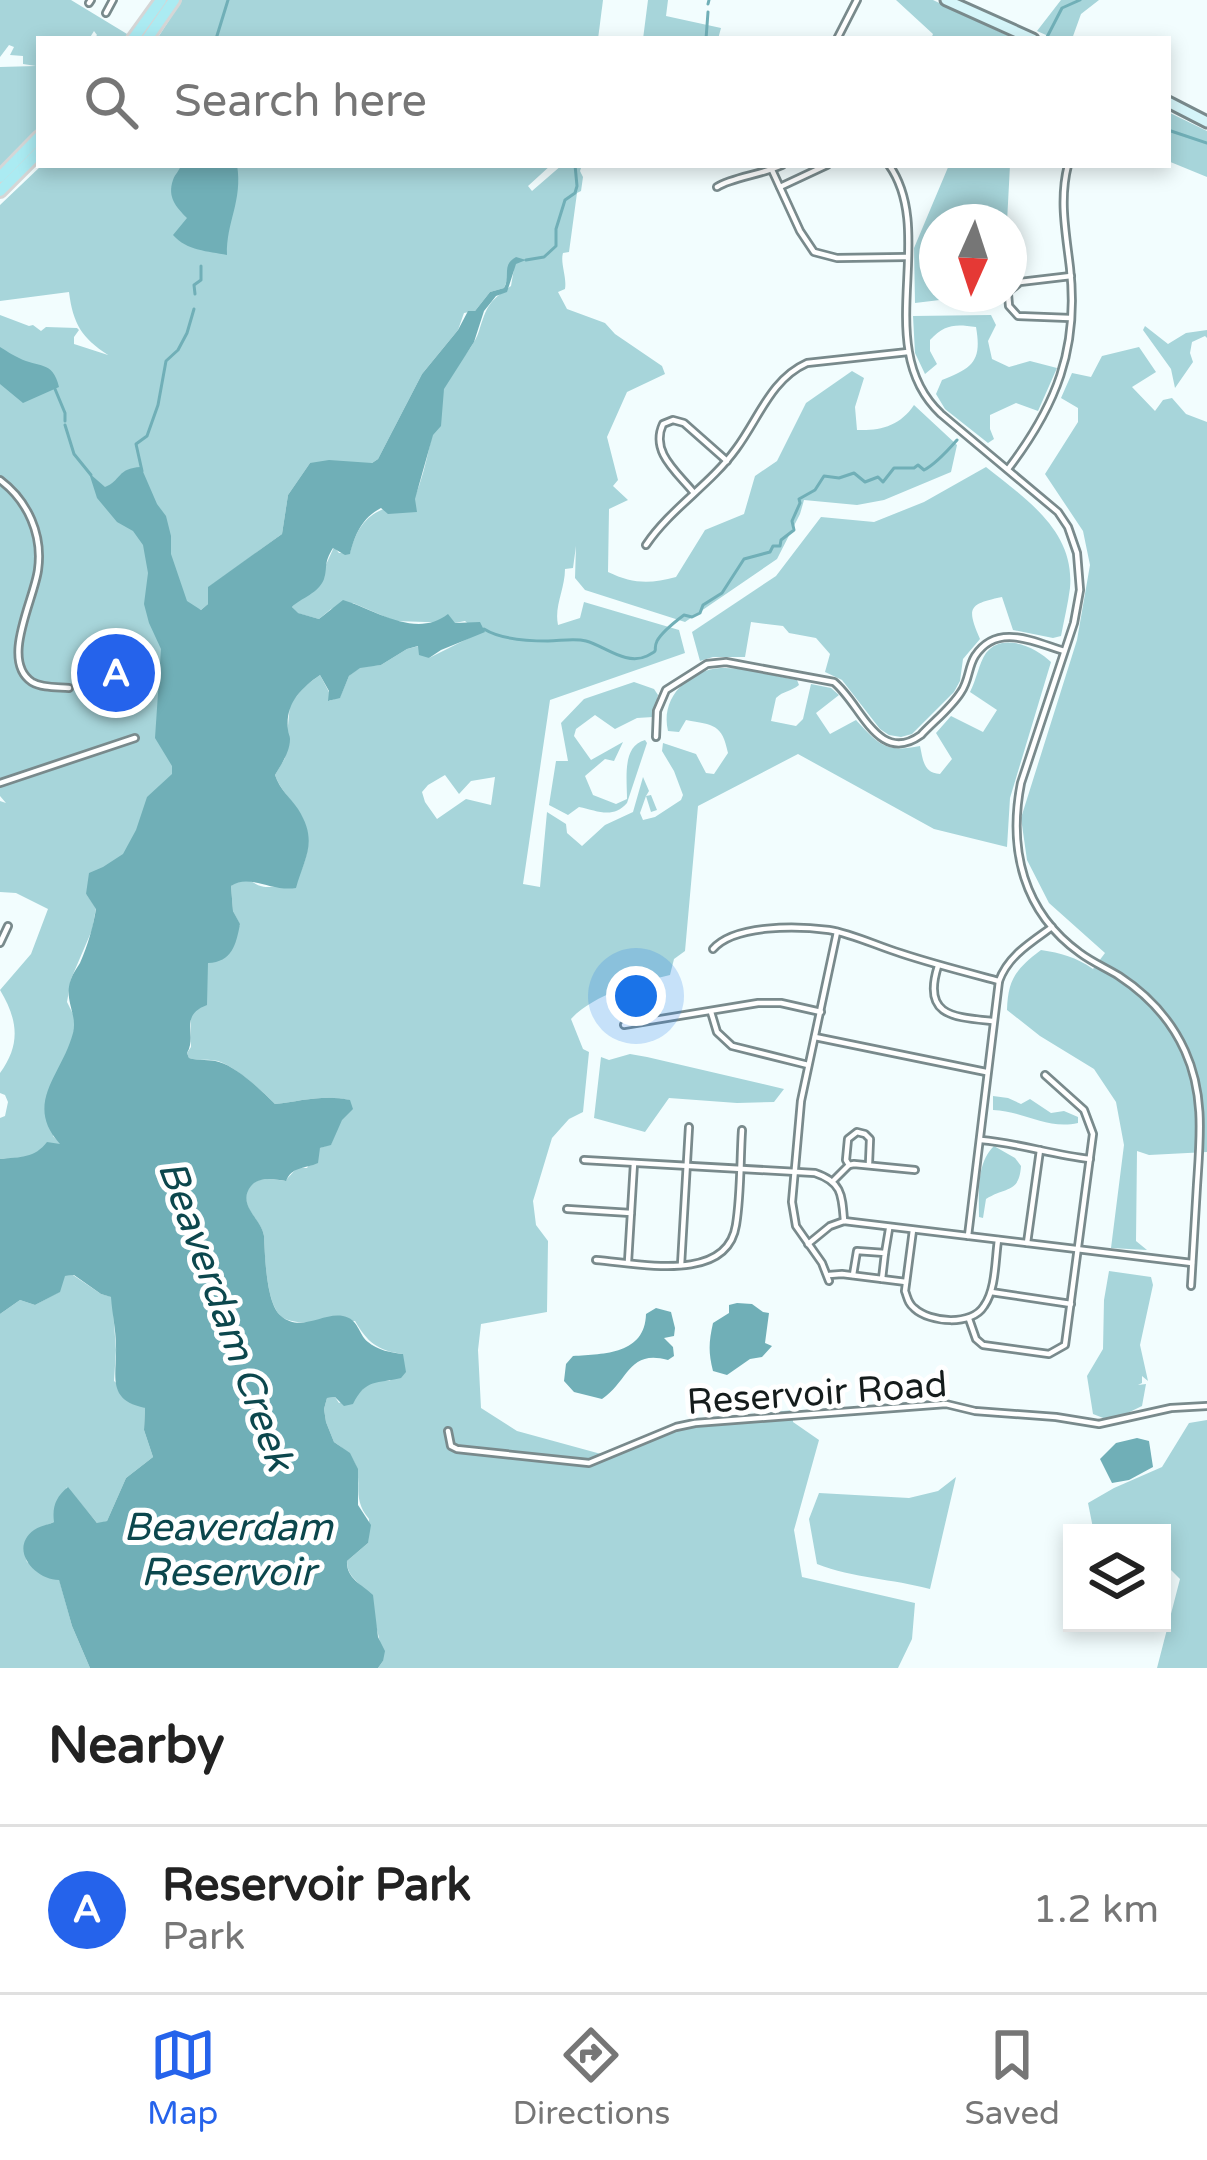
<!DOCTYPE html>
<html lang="en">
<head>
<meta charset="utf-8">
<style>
	body { margin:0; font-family:"Varela Round",sans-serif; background:#f6f6f6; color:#222 }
	.controls { position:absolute; right:36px; bottom:36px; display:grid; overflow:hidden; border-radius:0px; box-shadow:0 6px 18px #0003 }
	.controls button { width:108px; height:108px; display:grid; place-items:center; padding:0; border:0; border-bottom:3px solid #e0e0e0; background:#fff; color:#222; font:60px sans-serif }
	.compass { position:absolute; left:919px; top:204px; width:108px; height:108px; border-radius:50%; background:#fff; box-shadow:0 6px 18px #0003; rotate:183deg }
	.you { position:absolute; left:636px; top:996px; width:42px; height:42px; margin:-30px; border:9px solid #fff; border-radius:50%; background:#1a73e8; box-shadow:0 0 0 18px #1a73e833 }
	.badge { display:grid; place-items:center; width:78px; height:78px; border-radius:50%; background:#2563eb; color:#fff; font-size:39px; font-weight:700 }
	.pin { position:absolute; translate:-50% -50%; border:6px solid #fff; box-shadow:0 3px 12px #0006 }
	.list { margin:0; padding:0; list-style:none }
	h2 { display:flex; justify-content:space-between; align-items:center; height:156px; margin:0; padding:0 48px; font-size:51px }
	h2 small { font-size:39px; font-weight:400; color:#767676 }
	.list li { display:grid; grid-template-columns:78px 1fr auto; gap:36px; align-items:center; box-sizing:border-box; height:168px; padding:0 48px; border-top:3px solid #e0e0e0 }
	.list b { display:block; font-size:45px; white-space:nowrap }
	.list p { margin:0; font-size:39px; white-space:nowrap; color:#767676 }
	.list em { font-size:39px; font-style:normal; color:#767676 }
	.icon { flex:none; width:66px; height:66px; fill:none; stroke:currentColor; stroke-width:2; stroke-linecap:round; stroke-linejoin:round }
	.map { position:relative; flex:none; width:1207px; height:1668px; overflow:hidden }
	.search { position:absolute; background:#fff; box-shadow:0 6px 18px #0003; left:36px; right:36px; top:36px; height:132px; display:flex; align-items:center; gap:30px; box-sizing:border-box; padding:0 42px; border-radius:0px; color:#767676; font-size:45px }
	.sheet { height:324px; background:#fff }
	nav { display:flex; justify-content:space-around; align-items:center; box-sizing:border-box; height:168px; border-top:3px solid #e0e0e0; background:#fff; font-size:33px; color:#767676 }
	nav a { display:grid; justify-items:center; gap:6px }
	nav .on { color:#2563eb }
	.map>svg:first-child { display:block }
	.green { fill:#a7d5da; fill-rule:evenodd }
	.water { fill:#70afb7 }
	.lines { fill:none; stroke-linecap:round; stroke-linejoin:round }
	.stream { stroke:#70afb7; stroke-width:3 }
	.street-casing { stroke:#798a8c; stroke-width:10 }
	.secondary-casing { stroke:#798a8c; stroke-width:15 }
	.primary-casing { stroke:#d5d6d6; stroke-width:16 }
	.street { stroke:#fff; stroke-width:4.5 }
	.secondary { stroke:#d5f5f9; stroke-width:9 }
	.primary { stroke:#abebf2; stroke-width:10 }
	.labels { text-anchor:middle; stroke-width:10; stroke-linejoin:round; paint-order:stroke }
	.street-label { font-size:36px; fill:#151c1c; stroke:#fff }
	.water-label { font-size:39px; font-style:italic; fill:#0c474d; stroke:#fff }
</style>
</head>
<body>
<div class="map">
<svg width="1207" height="1668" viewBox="0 0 1207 1668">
	<rect width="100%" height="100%" fill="#f2fdfe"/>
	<!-- green -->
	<g class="green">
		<polygon points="0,0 71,0 132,37 130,39 94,39 97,35 94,31 89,39 39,39 39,131 0,169 0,67 36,66 23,64 23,56 10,55 14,47 9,45 0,57"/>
		<polygon points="182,0 603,0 598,39 157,39"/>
		<polygon points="648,0 668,0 666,16 721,28 718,39 643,39"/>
		<polygon points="896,0 933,0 1015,39 931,39 933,34"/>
		<polygon points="1061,0 1099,0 1081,14 1072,39 1055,39 1037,31"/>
		<polygon points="1168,112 1207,131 1207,177 1168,161"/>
		<path d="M42,165h509l-23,21 4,5 30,-26h20l-2,6 3,6 -2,14 -4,2 -8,59 -6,1c-3,10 4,24 2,36l-7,3 9,17 38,14 10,11 47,32 3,8 -38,18 -20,45 11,43 -5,6 15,14 -19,9 -1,63c25,12 42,12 68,5l29,-47 39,-16 11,-38 22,-15 29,-58 46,-32 12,7 -9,29 2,23c23,1 43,-4 57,-25l43,40 -6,27 -67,28 -27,5 -53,-5 -4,14 -23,45 -92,63 -100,-32 -10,-12 1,-32 -3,22 -8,1c0,20 -11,37 -7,56l22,-7 4,-16 95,28 6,23 -135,47 -27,184 17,3 7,-75 19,12 1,9 15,13 23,-21 28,-13 10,-35 6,14 -3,5 5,-1 6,15 -6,2 -5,-16 -6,17 3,7 12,-3 26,-17 2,-5 -9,-24 -12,-20 1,-8 33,11 10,19 8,1 14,-21c-6,-29 -14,-28 -42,-33l-7,12 -11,-1c-8,-33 20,-61 53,-63 25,-1 52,8 76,12l2,5c-7,6 -16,6 -23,13l-5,23 25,5 7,-7 8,-35 20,4 8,7 -23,18 14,21 26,-14c23,25 30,33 64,26 3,13 3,27 20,28l12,-15 -16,-26 15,-17 32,16 14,-22 -27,-18c6,-11 9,-29 16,-39 17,-22 51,-5 65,9l-41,136 -3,49 -73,-18 -136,-75 -100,52 -13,145 -11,8 -4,16c-32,8 -76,19 -99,44l12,30 6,3 -6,60 -14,7 -17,19 -19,63 3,24 12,16 -1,71 -66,12 -3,26 3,58 36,23 84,23 84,-33 108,-11v12l26,18 -25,90 8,47 113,26 -3,36 -14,29h-520l5,-7c-3,-23 -9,-46 -18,-67 -6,-15 -18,-16 -18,-33l21,-18 1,-24c-25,-29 8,-49 -35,-77l-8,-20 -2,-13 3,-11 8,-1 4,6 18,-8 14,-14h19l13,-27c-25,-3 -36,-12 -48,-33 -19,0 -60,6 -73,-4 -16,-12 -17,-61 -18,-81 -2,-16 -28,-31 -14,-50 8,-10 24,-7 35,-5l12,-13h10l13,-20 11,-4 18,-44c-25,-6 -48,1 -74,4 -13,-13 -39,-37 -57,-43 -9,-2 -19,0 -29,-3l-2,-5 4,-6v-31l17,-53 32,-38 -7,-14 -2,-25c21,-15 19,2 39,1 9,0 20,-8 29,-12 11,-22 13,-45 -2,-66 -8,-12 -17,-20 -22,-34l10,-17 5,-54 15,-18 15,-11 9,17v9l11,-4 9,-21 11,-9 21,-2 26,-16 12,-3 10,12 50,-25 -14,-12 -10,2 -60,-2 -42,-18 -22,6 -12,10 -22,-6 -5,-6 32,-38 10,-22 5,6h11c10,-39 28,-44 64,-54 15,-35 18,-75 30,-111 7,-20 28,-36 35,-57 8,-25 9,-29 32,-45l5,-29 -12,31 -14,4 -15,19 -11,2 -6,17 -36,44 -44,85 -6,4h-62l-22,32 -6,39 -73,53 -1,17 -7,6 -5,-2 -6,182 -104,104 10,14 -4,22 -21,49 -4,23 9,18 -23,116 8,8 -32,13 -29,2v-41l5,-2 3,-14 -3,-7 -5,-2v-20c21,-29 18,-53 0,-83l31,-36 17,-45 -32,-16 -16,-1v-91l6,2 -6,-7v-481l29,11 4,-1 8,6 5,-4 31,1 2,2 -5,7v7l34,11c-26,-17 -35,-31 -39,-63l-69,9v-96zM445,775l14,19 12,-13 24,-4 -4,28 -25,-6 -29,20 -12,-17 -3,-10 6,-7z"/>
		<polygon points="949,165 1010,165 1007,222 937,222 937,294 989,294 915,303 914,248"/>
		<path d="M991,315l5,10 -8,16 4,18 17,8 21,-6 27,7 -19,43 -22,-8 -26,12v14l4,10 -6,4 -43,-34 -9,-15 6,-14c31,-12 40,-19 34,-53 -21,-3 -31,-3 -46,13v11l7,13 -12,10 -10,-21 -2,-37z"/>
		<polygon points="1145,326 1168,344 1186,333 1207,330 1207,338 1205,336 1192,342 1190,353 1193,362 1175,388 1171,369 1143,330"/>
		<path d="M1139,347l17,25 -24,15 23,24 8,-11 9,-2 14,16 21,8v730l-58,3 -12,-4 -1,90 11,9 -36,-2 13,-103 -8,-43 -22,-33 -54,-33 -33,-26c1,-31 9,-41 34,-60 20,3 35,7 52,19l12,-16 -56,-50 -22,-43 -6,-42 56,-178 13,-75 -7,-34 -38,-57 33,-52v-14l-17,-10 11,-25 19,4 11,-21z"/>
		<path d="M986,467c40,32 89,64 84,121 -2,16 -6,32 -9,48l-8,2 -40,-8 -11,-33c-33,7 -36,10 -22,42l-17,20 -3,22 -6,11 -42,42 -11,3 -12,-2 -9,-6 -38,-49 -17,-8 5,-18 -14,-16 -27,-5 -6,-7 -32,-4 -6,35h-32l-13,4 -8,-29 84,-56 45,-59 53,5 50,-20z"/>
		<path d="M634,682l20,7 4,6 -5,22 -16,1 -22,11 -20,-14 -19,14 -2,7 17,24 32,-18 -9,19 -9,-2 -20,17 8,19 23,9 11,-5c0,-21 -5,-53 18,-59l2,3 -20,60c-14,16 -29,8 -48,4l-11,8 -19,-10 7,-44h12l-7,-38 23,-24z"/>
		<polygon points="630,1054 647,1057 784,1089 774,1102 737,1103 669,1098 645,1132 594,1118 601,1057 609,1060"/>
		<path d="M993,1096l15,2 13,6 9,-5 21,14 13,-2 14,6v6c-31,7 -55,-12 -85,-13z"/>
		<path d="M994,1146l21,12 6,8c-2,28 -15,20 -35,33l-3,19 -4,-1c0,-23 -3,-54 15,-71z"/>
		<polygon points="1109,1271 1151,1277 1153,1285 1140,1345 1148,1381 1142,1376 1142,1383 1138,1385 1146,1384 1142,1406 1111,1421 1093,1414 1087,1376 1103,1349 1104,1300"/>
		<path d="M73,1275l28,19 11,3 4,53 -2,31 31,27 -1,22 9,27 -27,21 -19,43 -9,3 -31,-37 -13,35c-20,8 -35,16 -27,40l32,17 13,47 18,42h-90v-354l20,-14 15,5 24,-13 5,-16z"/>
		<polygon points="1207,1420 1207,1668 1157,1668 1180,1579 1162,1561 1162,1533 1094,1533 1088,1503 1114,1488 1162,1467 1189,1423"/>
		<path d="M956,1477l-26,112c-37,-10 -77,-11 -113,-25l-8,-45 10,-26 90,5 29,-7z"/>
	</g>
	<!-- water -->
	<g class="water">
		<path d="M181,165h56c6,36 -11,57 -10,90 -19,-4 -40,-4 -54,-20l14,-17c-11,-11 -20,-21 -14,-38 2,-6 7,-10 8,-15z"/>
		<path d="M516,257l10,3 -10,4 -9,28 -11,4 -12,15 -10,31 -30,47 -3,37 -8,9 -18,64 2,13 -29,2 -7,-6c-19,10 -26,26 -31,46l-5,1 -12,-7c-10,16 -5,19 -9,31 -5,14 -23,19 -32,28l6,6 21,6 24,-19c33,10 73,39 105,14l7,9 25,-1 5,10 -44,18 -12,8 -10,-3 -1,-9 -11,3 -26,16 -21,3 -11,8 -9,22 -12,3 1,-10 -9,-16c-20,14 -35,29 -32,55 0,3 2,6 2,9 0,13 -9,26 -15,36 5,15 15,22 23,34 21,33 6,49 -2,79 -25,4 -47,-15 -65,-2l2,25 7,13c-4,21 -8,38 -32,39l-1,42c-29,11 -9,29 -20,48l2,5c10,3 20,1 30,4 18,5 42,28 56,42 26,-3 49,-10 75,-4l3,9 -11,11 -11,25 -11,3 -2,15c-13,6 -26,3 -32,18 -12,-2 -27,-5 -35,5 -15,19 11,33 13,50 1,19 2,68 17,80 20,17 42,-4 62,0 16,3 15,18 25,26 9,8 24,11 35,12l3,18 -5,6c-24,6 -35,0 -48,26l-9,2 -9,-9 -8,1 -3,11 2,13 8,20 16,11 8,16v36l13,20 -3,18 -21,18c-1,17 14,23 26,34l5,42 7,14 -2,10 -5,7h-288l-18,-42 -13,-46c-24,0 -51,-31 -25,-50 6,-4 13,-5 20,-8 -2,-16 2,-25 14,-35l29,36 10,-2 19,-43 27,-21 -9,-27 1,-22c-39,-8 -28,-32 -29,-62 0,-16 -4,-33 -5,-49l-10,-3 -27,-19 -9,1 -5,16 -25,13 -15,-5 -20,14v-155c20,-2 35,-1 47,-17l13,2c-37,-41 2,-69 13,-111 5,-19 -10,-33 -2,-54 2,-6 6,-11 9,-16 8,-18 13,-36 16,-54l-10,-15 3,-21 14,-6 20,-13 13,-24 11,-33 25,-23v-8l-17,-28 6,-89 -12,-26 -5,-19 4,-31 -5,-28 -10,-14 -16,-9 -20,-24 -8,-25 16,14c16,-6 12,-19 36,-20l16,37 9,12 5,20v18l16,47 14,9 7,-6v-17l74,-53 6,-39 22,-32 19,-3 43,3 6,-4 44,-85 36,-44 10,-19h7l15,-19 14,-4c7,-12 -3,-23 12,-31z"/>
		<path d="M0,347c7,4 12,8 19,11 19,10 34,2 40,29l-36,16 -23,-19z"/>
		<path d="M737,1303l15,1 11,8 6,1 -4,30 7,3 -10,11 -12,2 -23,16 -14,-4c-5,-19 -4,-30 0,-48l16,-10v-8z"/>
		<path d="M656,1308l15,4 4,16 -1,8 -10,2 9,9 1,9 -6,4c-40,-11 -39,21 -66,39l-28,-7 -10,-11 2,-17 7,-8c32,-2 72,-2 73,-42z"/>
		<polygon points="1137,1438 1149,1441 1153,1467 1129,1480 1112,1483 1100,1459 1116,1443"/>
	</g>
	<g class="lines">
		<!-- stream -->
		<g class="stream">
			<polyline points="708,4 709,0"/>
			<polyline points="216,39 228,0"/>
			<polyline points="706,39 708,12"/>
			<polyline points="1046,39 1062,8 1080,0"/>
			<polyline points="1168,130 1207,143"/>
			<polyline points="526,260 544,257 556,246 556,229 565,200 575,193 577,186 575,165"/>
			<polyline points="195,294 194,285 201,280 201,266"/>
			<polyline points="55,389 65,413 65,421"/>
			<polyline points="65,425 74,454 91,475"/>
			<polyline points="142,471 136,444 147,436 158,405 166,361 178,350 187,333 194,309"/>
			<path d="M484,629c16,10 46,12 64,12 12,0 26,-3 38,0 19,5 40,25 61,15 14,-7 5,-4 10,-15 5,-9 19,-20 27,-26l8,2 8,-4 3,-8 19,-12 22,-34 26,-7 3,-6h7l1,-6 13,-10 -2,-9 8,-18 -1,-4 16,-9 9,-14 15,2 15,-5 11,9 13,-5 5,5 11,-14h20l4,-3 6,5c10,-5 26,-22 33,-30"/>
		</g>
		<defs>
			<g id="street">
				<polyline points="89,3 91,0"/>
				<polyline points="106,13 113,0"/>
				<polyline points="837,39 857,0"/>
				<path d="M889,165c49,69 -19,183 52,249l117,98 10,15 9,26 3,37 -6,33 -53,160c-13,66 2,129 59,170 12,9 26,15 39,23 29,19 52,44 66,75 20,44 15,88 12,134 -2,34 -4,67 -6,101"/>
				<polyline points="772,170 800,231 814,252 837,258 906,257"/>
				<path d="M717,187c16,-10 44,-12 65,-22"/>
				<polyline points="780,187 827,165"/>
				<polyline points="1009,291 1020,282 1071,276"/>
				<polyline points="1008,294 1009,306 1018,316 1070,318"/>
				<path d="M1008,469c48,-63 71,-120 62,-201 -4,-35 -11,-68 -2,-103"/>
				<path d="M0,480c28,21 43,55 38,90 -4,30 -38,91 -6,112 10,6 25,5 37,6"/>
				<path d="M694,493c-17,-21 -44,-41 -31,-69l10,-4 11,3 43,38"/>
				<path d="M646,545c25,-37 64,-60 90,-96 23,-31 35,-70 71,-86l101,-11"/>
				<path d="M656,737l1,-26 9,-21 41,-26 19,-2 108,20c27,22 44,84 87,53 13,-14 30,-27 40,-43 8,-11 7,-25 14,-36 22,-34 59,-14 89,-5"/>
				<polyline points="0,783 135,738"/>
				<polyline points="0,943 8,926"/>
				<path d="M713,949c22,-25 85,-23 116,-19 24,4 48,16 71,23 33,11 65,19 99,28"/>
				<path d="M938,966c-16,50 15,51 54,55"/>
				<polyline points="711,1012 717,1032 732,1046 808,1065"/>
				<polyline points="624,1025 758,1003 781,1003 821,1012"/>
				<polyline points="815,1037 986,1072"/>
				<path d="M981,1140c37,3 72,15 109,19"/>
				<path d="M584,1160l231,13c27,9 27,22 29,48"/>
				<polyline points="849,1165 846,1160 848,1139 857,1132 865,1134 870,1139 869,1163"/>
				<polyline points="833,1181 849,1165 854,1164 915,1170"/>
				<polyline points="567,1209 631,1213"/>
				<path d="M913,1230l-8,61c3,8 3,12 9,17 16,15 58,18 70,-2 12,-17 11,-45 14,-66"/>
				<path d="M968,1236l31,-255c9,-25 31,-38 53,-54"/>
				<polyline points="1027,1243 1040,1150"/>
				<polyline points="808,1244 830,1226 844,1221 1192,1263"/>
				<polyline points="885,1253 889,1229"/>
				<path d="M596,1260c42,3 131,24 140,-35 5,-31 4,-63 6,-95"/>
				<polyline points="628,1262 634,1163"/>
				<polyline points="681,1265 689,1127"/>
				<polyline points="829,1275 842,1274 906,1282"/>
				<polyline points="853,1275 857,1251 885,1253 882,1279"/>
				<polyline points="829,1281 822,1263 796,1226 792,1202 801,1101 837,932"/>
				<polyline points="991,1292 1071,1304"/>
				<polyline points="969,1319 976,1339 983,1345 1049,1354 1065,1345 1093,1134 1084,1110 1045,1075"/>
				<polyline points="448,1431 451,1446 457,1449 589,1463 676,1427 695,1423 946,1404 975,1411 1056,1417 1099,1424 1171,1408 1207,1406"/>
			</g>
			<g id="secondary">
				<polyline points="946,0 1033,39"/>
				<polyline points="1168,102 1207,122"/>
			</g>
			<g id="primary">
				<polyline points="133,39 161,0"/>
				<polyline points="147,39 174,0"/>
				<polyline points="0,177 39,137"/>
				<polyline points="0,191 39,152"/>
			</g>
		</defs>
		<!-- street casing -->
		<use href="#street" class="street-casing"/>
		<!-- secondary casing -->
		<use href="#secondary" class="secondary-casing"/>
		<!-- primary casing -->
		<use href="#primary" class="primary-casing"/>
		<!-- street -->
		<use href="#street" class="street"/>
		<!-- secondary -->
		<use href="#secondary" class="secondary"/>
		<!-- primary -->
		<use href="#primary" class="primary"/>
	</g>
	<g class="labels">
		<!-- street labels -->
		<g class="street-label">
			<text transform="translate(817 1392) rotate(-4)" y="13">Reservoir Road</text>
		</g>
		<!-- water labels -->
		<g class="water-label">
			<text transform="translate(227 1315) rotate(70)" y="14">Beaverdam Creek</text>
			<text x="228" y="1540">Beaverdam<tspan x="228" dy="45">Reservoir</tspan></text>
		</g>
	</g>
</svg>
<div class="controls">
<button><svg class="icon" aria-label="layers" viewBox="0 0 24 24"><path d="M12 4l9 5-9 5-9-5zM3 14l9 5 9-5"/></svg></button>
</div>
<svg class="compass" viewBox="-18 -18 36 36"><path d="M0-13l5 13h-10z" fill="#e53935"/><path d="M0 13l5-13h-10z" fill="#767676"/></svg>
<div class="you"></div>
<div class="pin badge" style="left:116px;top:673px">A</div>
<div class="search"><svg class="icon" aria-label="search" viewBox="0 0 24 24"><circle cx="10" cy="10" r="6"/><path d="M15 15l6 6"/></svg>Search here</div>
</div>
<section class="sheet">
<h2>Nearby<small></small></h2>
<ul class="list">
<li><span class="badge">A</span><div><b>Reservoir Park</b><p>Park</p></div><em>1.2 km</em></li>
</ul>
</section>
<nav>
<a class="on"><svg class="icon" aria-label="map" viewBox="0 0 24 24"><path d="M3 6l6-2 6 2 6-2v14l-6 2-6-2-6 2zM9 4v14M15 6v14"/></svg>Map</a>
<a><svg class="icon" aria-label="directions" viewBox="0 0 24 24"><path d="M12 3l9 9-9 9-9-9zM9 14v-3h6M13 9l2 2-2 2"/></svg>Directions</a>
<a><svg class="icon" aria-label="saved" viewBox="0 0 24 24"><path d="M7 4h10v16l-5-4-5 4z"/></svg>Saved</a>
</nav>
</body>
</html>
